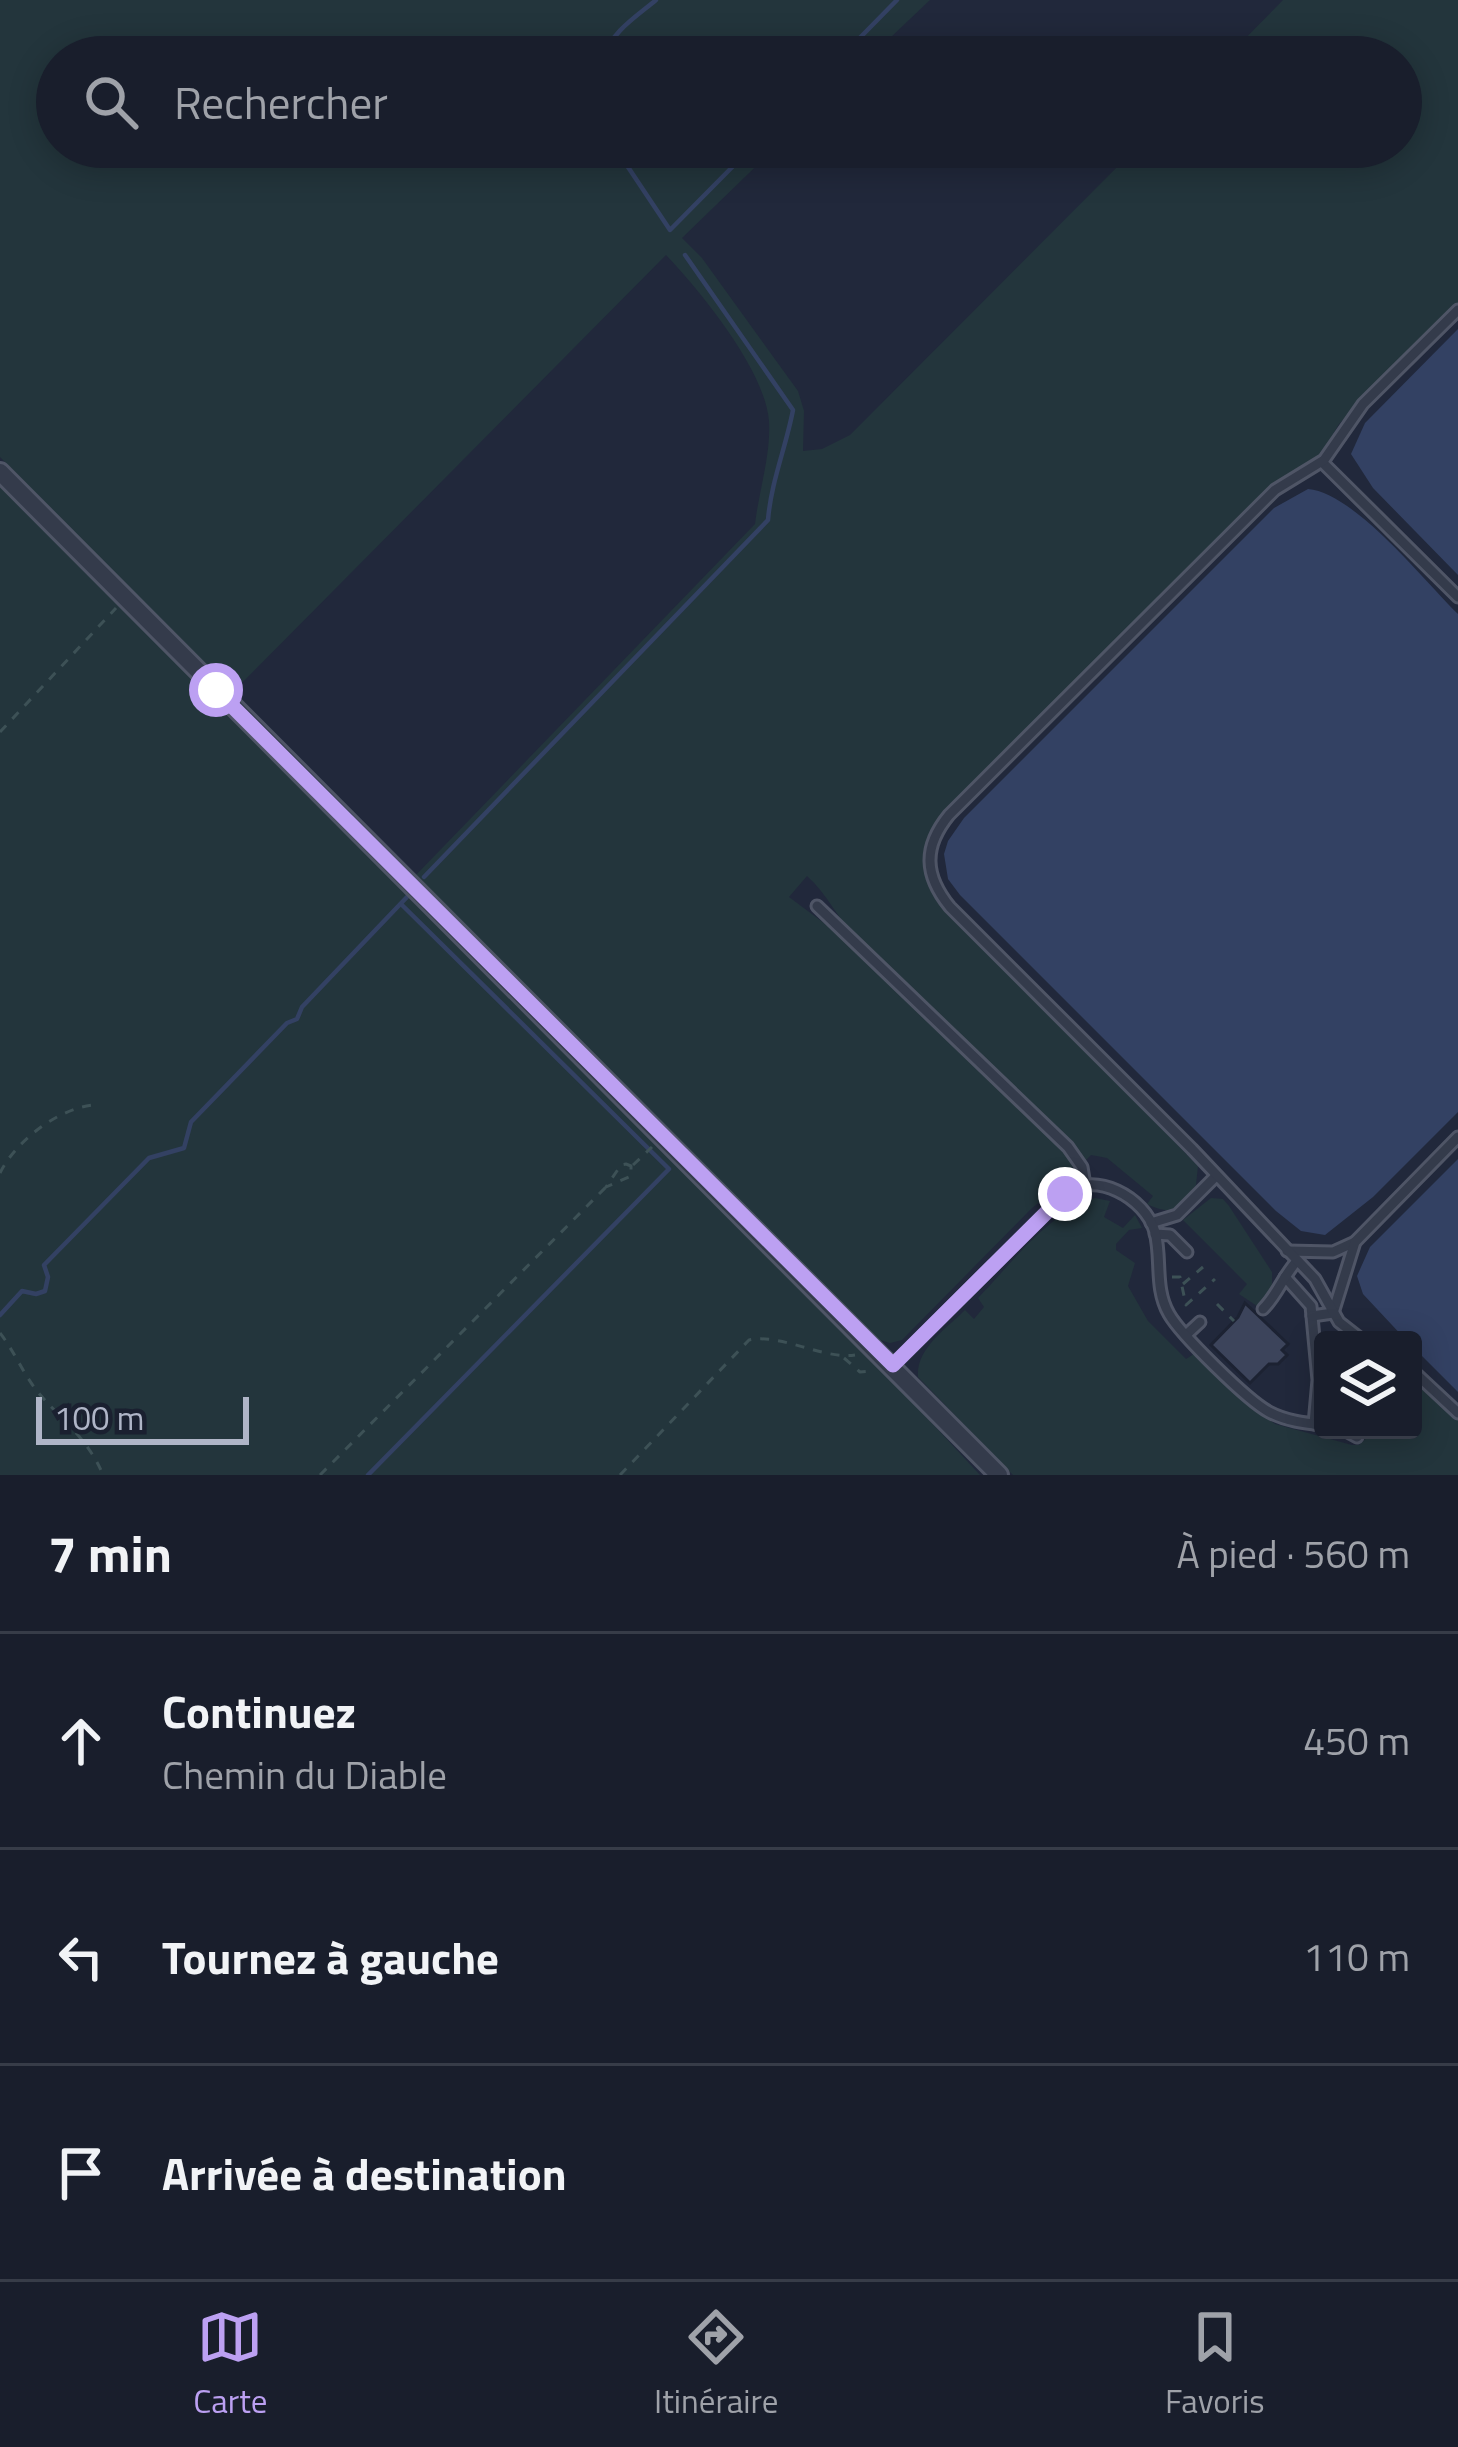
<!DOCTYPE html>
<html lang="fr">
<head>
<meta charset="utf-8">
<style>
	body { margin:0; font-family:"Titillium Web",sans-serif; background:#262b38; color:#f1f3f6 }
	.controls { position:absolute; right:36px; bottom:36px; display:grid; overflow:hidden; border-radius:12px; box-shadow:0 6px 30px #0003 }
	.controls button { width:108px; height:108px; display:grid; place-items:center; padding:0; border:0; border-bottom:3px solid #373c48; background:#191e2c; color:#f1f3f6; font:60px sans-serif }
	.scale { position:absolute; left:36px; bottom:30px; width:213px; box-sizing:border-box; padding-left:12px; border:6px solid #afb5c7; border-top:0; font-size:33px; line-height:42px; white-space:nowrap; color:#afb5c7; -webkit-text-stroke:9px #1a2030; paint-order:stroke }
	.stop { position:absolute; width:36px; height:36px; margin:-27px; border:9px solid #bca0f2; border-radius:50%; background:#fff }
	.stop.end { background:#bca0f2; border-color:#fff; box-shadow:0 3px 12px #0008 }
	.list { margin:0; padding:0; list-style:none }
	h2 { display:flex; justify-content:space-between; align-items:center; height:156px; margin:0; padding:0 48px; font-size:51px }
	h2 small { font-size:39px; font-weight:400; color:#9fa2a9 }
	.list li { display:grid; grid-template-columns:78px 1fr auto; gap:36px; align-items:center; box-sizing:border-box; height:216px; padding:0 48px; border-top:3px solid #373c48 }
	.list b { display:block; font-size:45px; white-space:nowrap }
	.list p { margin:0; font-size:39px; white-space:nowrap; color:#9fa2a9 }
	.list em { font-size:39px; font-style:normal; color:#9fa2a9 }
	.icon { flex:none; width:66px; height:66px; fill:none; stroke:currentColor; stroke-width:2; stroke-linecap:round; stroke-linejoin:round }
	.map { position:relative; flex:none; width:1458px; height:1475px; overflow:hidden }
	.search { position:absolute; background:#191e2c; box-shadow:0 6px 30px #0003; left:36px; right:36px; top:36px; height:132px; display:flex; align-items:center; gap:30px; box-sizing:border-box; padding:0 42px; border-radius:66px; color:#9fa2a9; font-size:45px }
	.sheet { height:804px; background:#191e2c }
	nav { display:flex; justify-content:space-around; align-items:center; box-sizing:border-box; height:168px; border-top:3px solid #373c48; background:#191e2c; font-size:33px; color:#9fa2a9 }
	nav a { display:grid; justify-items:center; gap:6px }
	nav .on { color:#bca0f2 }
	.map>svg:first-child { display:block }
	.green { fill:#23353c }
	.water { fill:#334163 }
	.lines { fill:none; stroke-linecap:round; stroke-linejoin:round }
	.stream { stroke:#334163; stroke-width:4.5 }
	.building { fill:#3c445b; stroke:#1c2232; stroke-width:3 }
	.service-casing { stroke:#4f5566; stroke-width:15 }
	.minor-casing { stroke:#4f5566; stroke-width:22 }
	.path { stroke:#3d5156; stroke-width:3; stroke-dasharray:9 9; stroke-linecap:butt }
	.service { stroke:#343b4b; stroke-width:9 }
	.minor { stroke:#343b4b; stroke-width:16 }
	.route { stroke:#bca0f2; stroke-width:15 }
</style>
</head>
<body>
<div class="map">
<svg width="1458" height="1475" viewBox="0 0 1458 1475">
	<rect width="100%" height="100%" fill="#21283b"/>
	<!-- green -->
	<g class="green">
		<path d="M0,0h930l-60,57h-813v90h719l-94,91 20,20 96,133 6,20 -1,40 19,-2 28,-14 287,-288h264v-90h-174l56,-57h175v303l-119,121 -19,32 -41,26 -338,335c-23,33 -19,60 5,91l252,258 -2,19 -17,22c-10,6 -22,2 -32,-3l6,-8 -46,-38 -16,-3 -5,5 -229,-221c-19,-20 -29,-44 -50,-63l-18,21 43,32 233,221 8,17 -4,10 -38,32 -129,131 -12,3 -10,-3 -465,-464 340,-352c4,-34 16,-69 14,-103 -4,-51 -68,-129 -103,-166l-433,437 -233,-235z"/>
		<polygon points="0,483 853,1338 980,1475 0,1475"/>
		<path d="M1095,1198l15,3 -6,16 19,11 12,-13 7,13 -13,2 -13,14v6l19,13 -7,23 20,35 38,38 8,-5 59,55 22,15 77,21h7l16,-15h38v-53l45,42v56h-445l-95,-98c-2,-29 28,-48 47,-67l9,9 10,-12 -6,-9c34,-35 69,-84 117,-100z"/>
		<polygon points="1211,1198 1223,1199 1229,1206 1272,1272 1272,1291 1257,1306 1239,1294 1247,1284 1183,1220"/>
	</g>
	<!-- water -->
	<g class="water">
		<polygon points="1458,329 1458,575 1373,488 1351,454 1365,423"/>
		<path d="M1308,489c47,4 116,92 150,125v498l-85,85 -48,38 -24,-4 -25,-20 -316,-316 -12,-16 -4,-25 4,-13 16,-23 310,-310z"/>
		<polygon points="1458,1159 1458,1392 1413,1347 1413,1340 1406,1340 1363,1294 1357,1276 1370,1247"/>
	</g>
	<g class="lines">
		<!-- stream -->
		<g class="stream">
			<path d="M604,57c7,-25 33,-41 52,-57"/>
			<polyline points="841,57 897,0"/>
			<polyline points="618,147 620,155 670,230 752,147"/>
			<path d="M424,877l344,-357c3,-38 18,-73 25,-110l-108,-155"/>
			<polyline points="0,1315 22,1291 36,1294 45,1291 48,1277 44,1265 149,1158 184,1148 191,1122 287,1023 297,1019 302,1007 407,897"/>
			<polyline points="368,1475 669,1169 402,905"/>
		</g>
	</g>
	<!-- building -->
	<polygon class="building" points="1245,1303 1288,1344 1282,1350 1287,1355 1278,1364 1269,1364 1250,1383 1211,1345 1238,1317"/>
	<g class="lines">
		<defs>
			<g id="service">
				<polyline points="1322,462 1458,597"/>
				<polyline points="817,906 1068,1147 1082,1167 1085,1185"/>
				<polyline points="1151,1223 1177,1215 1216,1176"/>
				<polyline points="1155,1234 1170,1235 1187,1252"/>
				<polyline points="1287,1251 1333,1252 1355,1242"/>
				<polyline points="1285,1277 1311,1306 1318,1380 1314,1424"/>
				<path d="M1263,1309c15,-15 20,-33 34,-48"/>
				<polyline points="1312,1316 1333,1313 1355,1242 1458,1137"/>
				<polyline points="1186,1335 1200,1322"/>
				<path d="M1362,1340l-23,-18 -24,-43 -123,-130 -242,-242c-26,-32 -27,-60 -1,-92l326,-325 49,-30 39,-56 95,-94"/>
				<path d="M893,1365l172,-171c29,-24 80,3 90,38 7,27 -1,56 14,82 12,21 78,86 100,98 17,9 35,11 54,13"/>
				<polyline points="1413,1371 1458,1413"/>
				<polyline points="1344,1430 1357,1437"/>
			</g>
			<polyline id="minor" points="0,472 999,1475"/>
		</defs>
		<!-- service casing -->
		<use href="#service" class="service-casing"/>
		<!-- minor casing -->
		<use href="#minor" class="minor-casing"/>
		<!-- path -->
		<g class="path">
			<polyline points="0,732 116,608"/>
			<polygon points="626,1164 631,1166 631,1176 606,1187 621,1165"/>
			<polyline points="633,1165 652,1147"/>
			<path d="M0,1173c15,-31 57,-64 93,-68"/>
			<polyline points="1172,1277 1180,1277 1186,1305 1215,1279"/>
			<polyline points="1183,1284 1203,1267"/>
			<polyline points="1217,1304 1234,1321"/>
			<path d="M0,1333c14,18 23,40 37,58 24,29 51,47 66,84"/>
			<polyline points="844,1358 860,1372 871,1371"/>
			<polyline points="320,1475 606,1187"/>
			<path d="M620,1475l129,-135c32,-7 75,20 106,15"/>
		</g>
		<!-- service -->
		<use href="#service" class="service"/>
		<!-- minor -->
		<use href="#minor" class="minor"/>
	</g>
	<g class="lines">
		<!-- route -->
		<polyline class="route" points="216,690 893,1365 1065,1194"/>
	</g>
</svg>
<div class="controls">
<button><svg class="icon" aria-label="layers" viewBox="0 0 24 24"><path d="M12 4l9 5-9 5-9-5zM3 14l9 5 9-5"/></svg></button>
</div>
<div class="scale">100 m</div>
<div class="stop" style="left:216px;top:690px"></div>
<div class="stop end" style="left:1065px;top:1194px"></div>
<div class="search"><svg class="icon" aria-label="search" viewBox="0 0 24 24"><circle cx="10" cy="10" r="6"/><path d="M15 15l6 6"/></svg>Rechercher</div>
</div>
<section class="sheet">
<h2>7 min<small>À pied · 560 m</small></h2>
<ul class="list">
<li><svg class="icon" aria-label="ahead" viewBox="0 0 24 24"><path d="M12 20V5M6 11l6-6 6 6"/></svg><div><b>Continuez</b><p>Chemin du Diable</p></div><em>450 m</em></li>
<li><svg class="icon" aria-label="left" viewBox="0 0 24 24"><path d="M17 20v-9H6M10 6l-5 5 5 5"/></svg><div><b>Tournez à gauche</b></div><em>110 m</em></li>
<li><svg class="icon" aria-label="arrive" viewBox="0 0 24 24"><path d="M6 21V4h12l-3 4 3 4H6"/></svg><div><b>Arrivée à destination</b></div></li>
</ul>
</section>
<nav>
<a class="on"><svg class="icon" aria-label="map" viewBox="0 0 24 24"><path d="M3 6l6-2 6 2 6-2v14l-6 2-6-2-6 2zM9 4v14M15 6v14"/></svg>Carte</a>
<a><svg class="icon" aria-label="directions" viewBox="0 0 24 24"><path d="M12 3l9 9-9 9-9-9zM9 14v-3h6M13 9l2 2-2 2"/></svg>Itinéraire</a>
<a><svg class="icon" aria-label="saved" viewBox="0 0 24 24"><path d="M7 4h10v16l-5-4-5 4z"/></svg>Favoris</a>
</nav>
</body>
</html>
